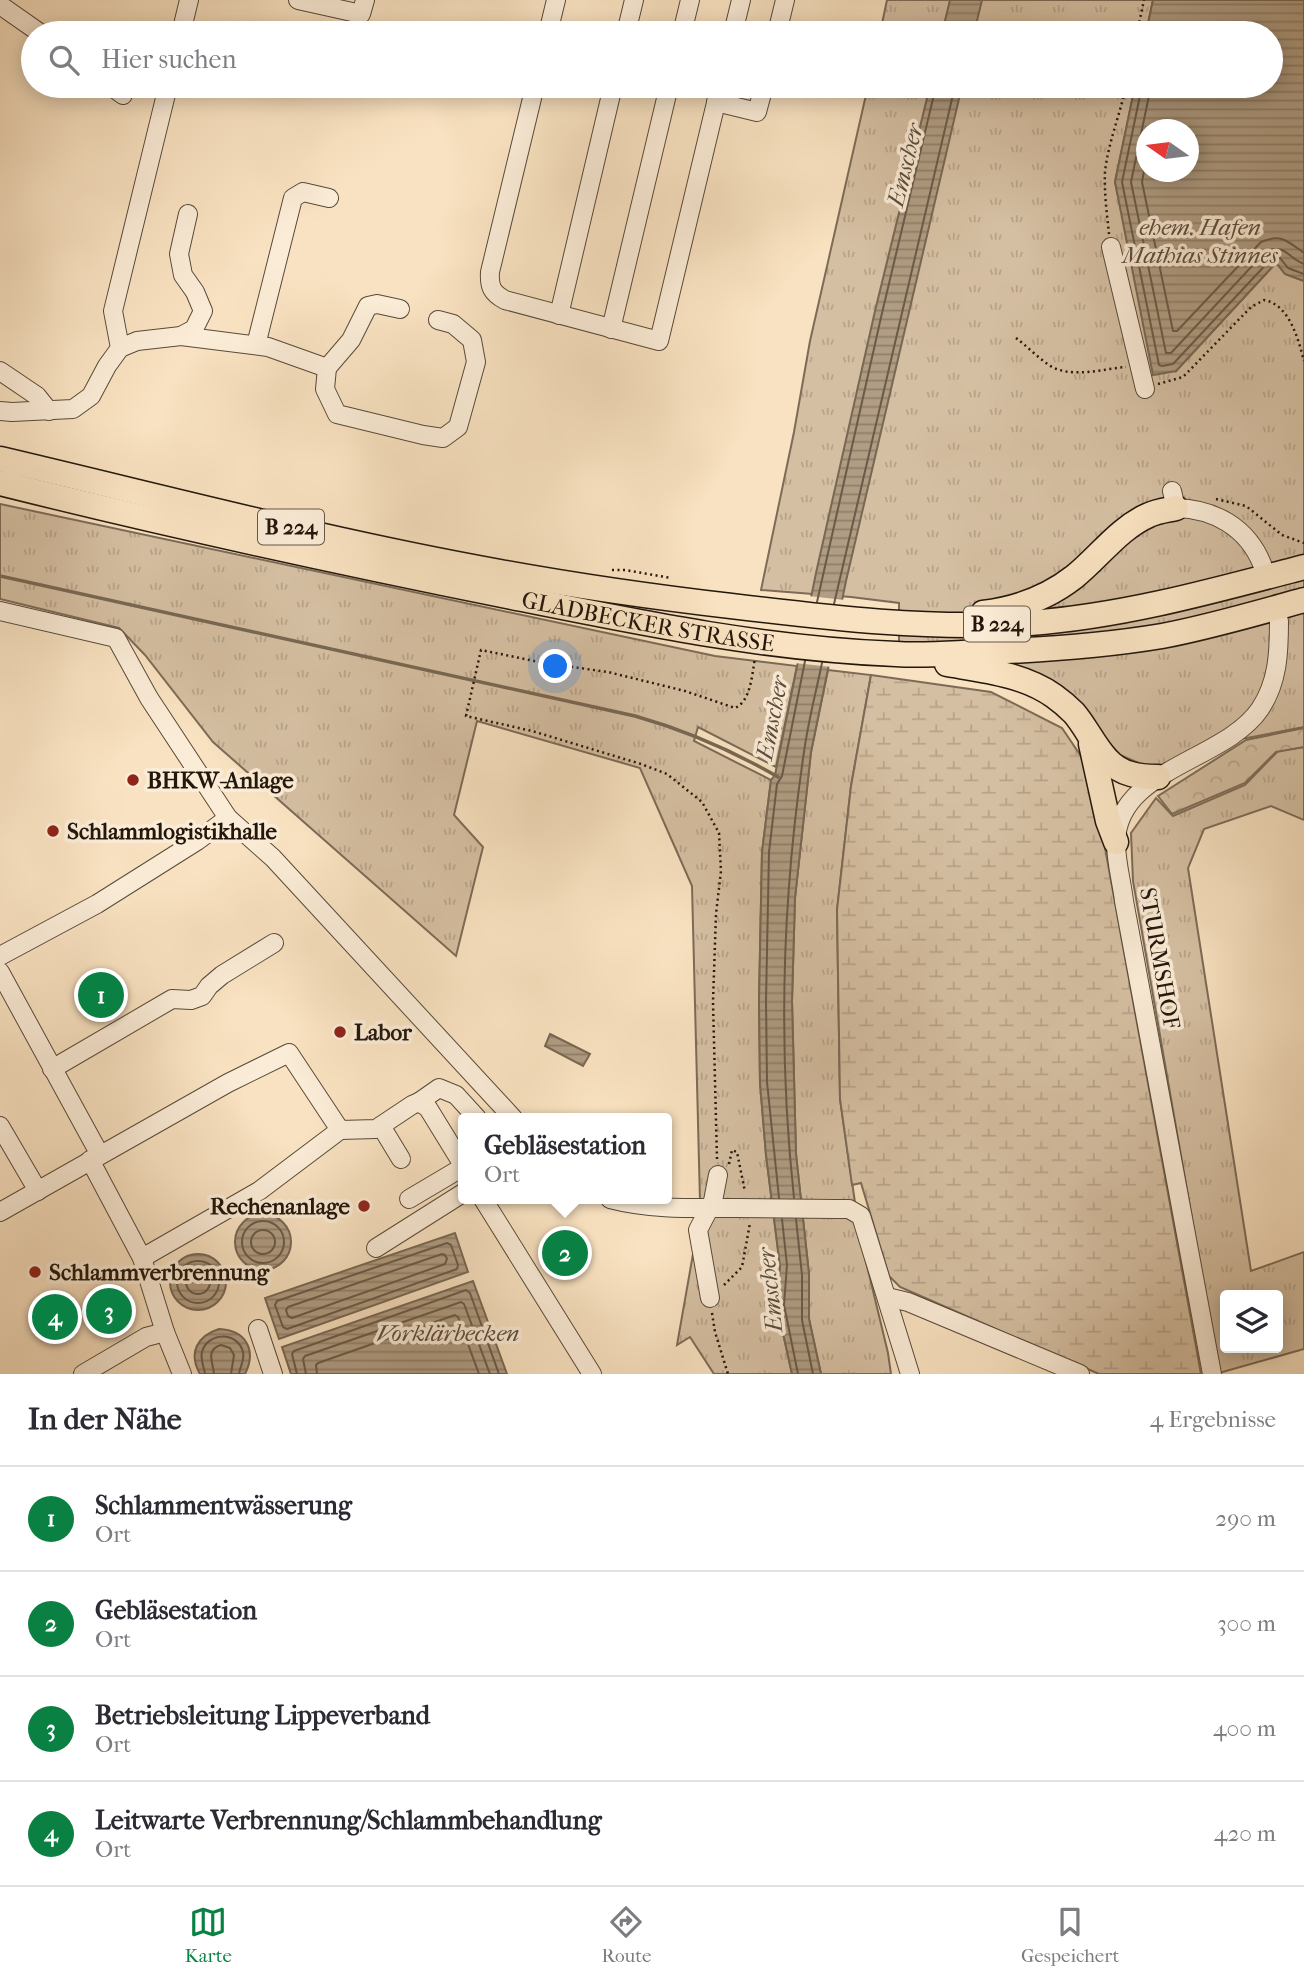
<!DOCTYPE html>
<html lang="de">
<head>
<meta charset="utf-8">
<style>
	body { margin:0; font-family:"IM FELL French Canon",serif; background:#f7f7f7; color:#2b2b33 }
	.controls { position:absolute; right:21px; bottom:21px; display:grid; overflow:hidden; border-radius:7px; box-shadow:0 4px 18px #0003 }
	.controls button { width:63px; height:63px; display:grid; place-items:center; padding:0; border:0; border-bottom:2px solid #e1e1e2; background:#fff; color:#2b2b33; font:35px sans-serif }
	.compass { position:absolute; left:1136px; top:119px; width:63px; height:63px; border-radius:50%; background:#fff; box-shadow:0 4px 18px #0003; rotate:284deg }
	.you { position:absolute; left:556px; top:667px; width:24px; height:24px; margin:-18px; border:5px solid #fff; border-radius:50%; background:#1a73e8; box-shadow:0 0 0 10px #1a73e833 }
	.badge { display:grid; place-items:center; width:46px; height:46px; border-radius:50%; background:#0b8043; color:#fff; font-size:23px; font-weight:700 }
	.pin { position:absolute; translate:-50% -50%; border:4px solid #fff; box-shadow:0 2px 7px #0006 }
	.popup { position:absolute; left:458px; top:1113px; width:214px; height:91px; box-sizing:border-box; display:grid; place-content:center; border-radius:7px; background:#fff; filter:drop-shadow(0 2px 5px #0005); font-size:23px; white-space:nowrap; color:#7c7c81 }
	.popup b { font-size:26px; color:#2b2b33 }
	.popup::after { content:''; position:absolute; left:50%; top:100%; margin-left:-14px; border:14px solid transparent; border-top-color:#fff }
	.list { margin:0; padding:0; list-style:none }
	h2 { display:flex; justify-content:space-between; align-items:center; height:91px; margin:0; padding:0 28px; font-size:30px }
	h2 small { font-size:23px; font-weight:400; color:#7c7c81 }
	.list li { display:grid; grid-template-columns:46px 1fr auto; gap:21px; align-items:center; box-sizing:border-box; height:105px; padding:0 28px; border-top:2px solid #e1e1e2 }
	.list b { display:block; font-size:26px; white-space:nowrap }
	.list p { margin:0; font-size:23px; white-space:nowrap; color:#7c7c81 }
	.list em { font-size:23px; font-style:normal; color:#7c7c81 }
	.icon { flex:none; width:38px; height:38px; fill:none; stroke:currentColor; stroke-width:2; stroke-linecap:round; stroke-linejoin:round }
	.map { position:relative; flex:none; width:1304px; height:1374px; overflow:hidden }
	.search { position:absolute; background:#fff; box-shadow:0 4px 18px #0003; left:21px; right:21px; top:21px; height:77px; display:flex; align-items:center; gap:18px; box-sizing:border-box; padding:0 24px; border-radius:38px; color:#7c7c81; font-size:26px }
	.sheet { height:511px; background:#fff }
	nav { display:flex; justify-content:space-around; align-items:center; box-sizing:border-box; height:98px; border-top:2px solid #e1e1e2; background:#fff; font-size:19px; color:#7c7c81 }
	nav a { display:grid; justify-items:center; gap:4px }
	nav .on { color:#0b8043 }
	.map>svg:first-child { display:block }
	.grass { fill:url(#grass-tufts); stroke:#7c6b57; stroke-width:2; fill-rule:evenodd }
	.forest { fill:url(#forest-crowns); stroke:#7c6b57; stroke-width:2 }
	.wetland { fill:url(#wetland-marsh); stroke:#7c6b57; stroke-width:2 }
	.water { fill:url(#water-rules); stroke:#786753; stroke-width:2; fill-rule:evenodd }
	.pier { fill:#f9e2c1 }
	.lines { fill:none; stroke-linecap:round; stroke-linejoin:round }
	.shore { stroke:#6a5a48; stroke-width:2 }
	.stream { stroke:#786753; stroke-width:3.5 }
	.minor-casing { stroke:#584a39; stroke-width:20 }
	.highway-casing { stroke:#23170c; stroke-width:27 }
	.path { stroke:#23170c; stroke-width:2.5; stroke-dasharray:2 3.5; stroke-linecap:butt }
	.minor { stroke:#fbecd7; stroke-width:18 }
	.highway { stroke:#f9e2c1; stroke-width:24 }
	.minor-bridge-casing { stroke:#584a39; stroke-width:20; stroke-linecap:butt }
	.minor-bridge { stroke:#fbecd7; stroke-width:18 }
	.poi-dot { fill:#8f2418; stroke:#fbecd7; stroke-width:2.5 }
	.labels { text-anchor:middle; stroke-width:7; stroke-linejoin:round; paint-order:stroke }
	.shield { fill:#fbecd7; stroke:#645749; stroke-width:2 }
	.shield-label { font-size:21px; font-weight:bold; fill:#23170c }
	.street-label { font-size:23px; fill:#23170c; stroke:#fbecd7 }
	.poi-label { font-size:23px; font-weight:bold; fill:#23170c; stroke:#fbecd7; text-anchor:start }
	.water-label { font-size:24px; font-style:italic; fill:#5b4d3c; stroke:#fbecd7 }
</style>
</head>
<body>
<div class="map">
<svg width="1304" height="1374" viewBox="0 0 1304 1374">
	<defs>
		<pattern id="grass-tufts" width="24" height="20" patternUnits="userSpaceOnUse" patternTransform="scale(1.75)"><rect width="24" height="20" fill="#d5bfa2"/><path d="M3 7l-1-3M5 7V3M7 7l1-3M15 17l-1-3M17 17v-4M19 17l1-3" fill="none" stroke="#b7a38a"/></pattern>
		<pattern id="forest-crowns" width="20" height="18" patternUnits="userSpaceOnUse" patternTransform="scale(1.75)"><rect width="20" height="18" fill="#d5bfa2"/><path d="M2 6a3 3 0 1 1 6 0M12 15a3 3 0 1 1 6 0" fill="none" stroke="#b7a38a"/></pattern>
		<pattern id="wetland-marsh" width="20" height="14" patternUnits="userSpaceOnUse" patternTransform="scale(1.75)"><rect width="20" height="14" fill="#d5bfa2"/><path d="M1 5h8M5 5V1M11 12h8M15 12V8" fill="none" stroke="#b7a38a"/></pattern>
		<pattern id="water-rules" width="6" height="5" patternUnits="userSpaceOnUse" patternTransform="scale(1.75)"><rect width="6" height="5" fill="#b09d83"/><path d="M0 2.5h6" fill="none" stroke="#8f7f6a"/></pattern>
	</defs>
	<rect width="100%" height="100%" fill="#f9e2c1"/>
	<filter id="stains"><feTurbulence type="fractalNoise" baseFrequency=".00286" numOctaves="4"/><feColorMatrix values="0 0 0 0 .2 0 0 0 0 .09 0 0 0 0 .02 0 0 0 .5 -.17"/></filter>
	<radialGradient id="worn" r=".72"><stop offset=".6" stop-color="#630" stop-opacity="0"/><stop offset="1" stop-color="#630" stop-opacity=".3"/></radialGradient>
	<!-- grass -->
	<g class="grass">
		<polygon points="887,0 1153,0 1146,33 880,33"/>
		<polygon points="868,86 1135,86 1115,182 1124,223 1176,371 1274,265 1278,265 1285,274 1304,281 1304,727 1247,738 1212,741 1153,769 1120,755 1055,682 1005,663 899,651 899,603 851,597 761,590 794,432 810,341"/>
		<polygon points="0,504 715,656 797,666 776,767 698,727 694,741 771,780 762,852 759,1001 760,1083 766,1155 780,1266 777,1306 792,1374 714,1374 690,1337 677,1345 696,1237 700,1201 692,886 640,768 477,721 454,815 483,847 456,956 213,742 145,655 119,628 0,599"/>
		<polygon points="828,670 871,675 851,786 837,910 840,1099 860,1237 888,1353 891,1374 821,1374 809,1319 809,1274 796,1154 792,1001 795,898 811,752"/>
		<path d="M1304,747v73l-33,-14 -67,23 -16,39 63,403 53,-19v97l-85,24 -86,-492 -2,-48 25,-35 17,18 72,-31 33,-34zM1225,1295h53v53h-53z"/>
	</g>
	<!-- forest -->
	<polygon class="forest" points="1304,728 1304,747 1276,752 1245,783 1172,814 1158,796 1246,740"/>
	<!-- wetland -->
	<polygon class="wetland" points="871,675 991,692 1062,728 1091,771 1201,1374 1099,1374 900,1287 889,1276 861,1183 852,1185 840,1099 837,910 851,786"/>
	<!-- water -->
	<g class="water">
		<polygon points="950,0 982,0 974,33 942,33"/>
		<path d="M1153,0h151v281l-19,-7 -7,-9h-4l-98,106 -23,4 -38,-193 20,-96h136v-53h-125zM1146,130h42v42h-42z"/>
		<polygon points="930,86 962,86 846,581 811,752 795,898 792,1001 796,1154 809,1274 809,1319 821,1374 792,1374 777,1306 780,1266 766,1155 760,1083 759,1001 762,852 771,780 775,775 816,573 875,311"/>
		<polygon points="550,1034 590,1054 583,1066 545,1046"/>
		<circle cx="263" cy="1242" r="28"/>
		<polygon points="455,1233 468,1272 279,1339 265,1298"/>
		<circle cx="198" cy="1282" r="28"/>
		<polygon points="473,1281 507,1374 291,1374 282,1347"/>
		<path d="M219,1329c27,1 38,21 26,45h-45c-12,-21 -3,-38 19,-45z"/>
	</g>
	<!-- pier -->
	<polygon class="pier" points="808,596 846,600 832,667 794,663"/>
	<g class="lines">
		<!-- shore -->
		<g class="shore">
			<polyline points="1142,86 1122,182 1159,365 1162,366 1173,364 1271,259 1280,258 1288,268 1304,274"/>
			<path d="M1151,86l-20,96 35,171h5l95,-102c20,-7 22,7 38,13"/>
			<path d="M1146,160l-4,22 31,149h4l84,-89c21,-9 27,0 43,11"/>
			<polyline points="817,602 882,313 936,86"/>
			<polyline points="834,604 955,86"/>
			<polyline points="779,1198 767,1082 766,1001 769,852 777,784 782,776 805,661"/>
			<path d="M794,1198c-16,-148 -12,-299 10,-446 4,-30 12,-60 18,-89"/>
			<polyline points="782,1219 787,1265 784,1305 798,1374"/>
			<polyline points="796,1219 802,1275 802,1320 813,1374"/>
			<circle cx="263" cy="1242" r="21"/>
			<circle cx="263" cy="1242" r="12"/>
			<polygon points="447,1243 451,1245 458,1265 457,1269 287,1329 283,1327 275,1305 277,1301"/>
			<polygon points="442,1254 445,1255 447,1259 445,1264 292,1318 288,1316 286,1310 288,1307"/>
			<circle cx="198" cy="1282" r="21"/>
			<circle cx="198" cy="1282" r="12"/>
			<path d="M205,1374c-1,-7 -5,-15 -3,-22 5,-20 36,-21 41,0 2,8 -3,14 -4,22"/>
			<path d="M214,1374c-1,-12 -9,-24 7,-29l9,3 4,7 -3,19"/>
			<polyline points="297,1374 292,1354 294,1351 466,1290 470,1293 499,1374"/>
			<polyline points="306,1374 303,1359 305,1356 461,1302 464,1304 490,1374"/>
			<polyline points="317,1374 316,1365 318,1363 455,1315 458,1317 479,1374"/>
		</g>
		<!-- stream -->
		<path class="stream" d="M0,576l635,140c50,14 98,35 143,61"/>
		<defs>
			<g id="minor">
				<polyline points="298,0 361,14 365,0"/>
				<polyline points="0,5 40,33"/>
				<polyline points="181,33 189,0"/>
				<polyline points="548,33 556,0"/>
				<polyline points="626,33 634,0"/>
				<polyline points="682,33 690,0"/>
				<polyline points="733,33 741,0"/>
				<polyline points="777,33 785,0"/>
				<polyline points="111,86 123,95"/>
				<path d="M535,86l-45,186c-1,15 2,21 15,28l154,41 61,-255"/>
				<polyline points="716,102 757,112 764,86"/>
				<polyline points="1111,247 1145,389"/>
				<polyline points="559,315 613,86"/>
				<polyline points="611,329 669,86"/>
				<polyline points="181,336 194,329 203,311 195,292 183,275 179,254 188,214"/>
				<polyline points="256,345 293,198 303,192 329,198"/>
				<polyline points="120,348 137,341 181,336 268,347 327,368 325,389 337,414 423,435 443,438 458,427 476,362 472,340 453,324 438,320"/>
				<polyline points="327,368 351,340 368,306 377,304 400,309"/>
				<polyline points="0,371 37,396 49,411"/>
				<polyline points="0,411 12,412 73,409 91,396 107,366 120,348 113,311 168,86"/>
				<path d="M1172,491l4,17c38,1 71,19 86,56"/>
				<polyline points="0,611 116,638 149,698 228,818"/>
				<polyline points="0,956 97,904 197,841 228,818 273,858 513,1118"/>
				<polyline points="0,972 100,1155"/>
				<polyline points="52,1069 172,999 191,1000 202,996 209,986 222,975 274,943"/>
				<polyline points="419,1102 439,1088 456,1095 477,1118"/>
				<polyline points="0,1126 38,1191"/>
				<polyline points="381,1126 401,1159"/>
				<polyline points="409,1199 463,1167"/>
				<polyline points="483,1199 592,1374"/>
				<path d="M610,1199c42,11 85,9 128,9"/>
				<polyline points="835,1209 849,1209 861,1216 910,1374"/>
				<polyline points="0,1212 228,1083 289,1053 340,1130 376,1129 412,1105 419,1102 428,1108 463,1165"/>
				<polyline points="376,1248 463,1193"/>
				<polyline points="142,1258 259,1191 340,1130"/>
				<polyline points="887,1297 908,1302 1080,1374"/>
				<polyline points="710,1298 698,1230 713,1201 718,1175"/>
				<polyline points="258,1329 273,1374"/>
				<polyline points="165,1332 182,1374"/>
				<polyline points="83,1374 146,1337 165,1332 142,1258 90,1160"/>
				<path d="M1212,1374l-88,-473c-2,-18 -8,-39 -8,-58 0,-74 109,-82 144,-134 18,-27 19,-56 19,-88"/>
			</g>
			<g id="highway">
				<path d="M0,459c166,39 332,83 500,113 77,14 154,25 231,34 99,12 200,24 299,17 94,-7 183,-32 274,-56"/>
				<path id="s1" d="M0,483c168,42 338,79 507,113 129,26 258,53 389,58 29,2 58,-1 87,-2 60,-2 119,-6 179,-16 48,-9 95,-23 142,-36"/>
				<path d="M983,613c33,-4 64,-15 91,-36 25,-20 45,-49 75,-62 8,-4 18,-5 27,-7"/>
				<path d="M947,664c35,6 76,10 107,32 7,5 14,11 20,17 18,21 28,54 57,61 9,3 18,3 27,3"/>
				<polyline points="1091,744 1108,821 1116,842"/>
			</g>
		</defs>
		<!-- minor casing -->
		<use href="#minor" class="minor-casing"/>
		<!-- highway casing -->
		<use href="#highway" class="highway-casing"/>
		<!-- path -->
		<g class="path">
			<polyline points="1137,33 1144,0"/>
			<path d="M1109,234c-2,-20 -5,-41 -4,-62 3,-29 15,-57 21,-86"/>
			<path d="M1016,338c12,9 23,21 36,29 22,11 50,2 74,0"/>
			<path d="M1158,384l25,-7 68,-70 13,-7c26,5 34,39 40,61"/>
			<polyline points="1216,499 1246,506 1282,535 1304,543"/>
			<polyline points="612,570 625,570 671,578"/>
			<path d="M717,1159l-4,-157 3,-88 5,-43 -2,-38 -17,-31 -35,-28 -26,-10 -109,-33 -66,-15 15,-66 63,13 64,9 77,19 50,17c16,-7 17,-34 20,-50"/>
			<polyline points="729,1164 732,1150 737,1152 745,1192"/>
			<polyline points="724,1285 742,1267 750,1223"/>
			<polyline points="712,1313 715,1332 728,1374"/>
		</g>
		<!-- minor -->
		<use href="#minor" class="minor"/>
		<!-- highway -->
		<use href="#highway" class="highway"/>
		<defs>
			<polyline id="minor-bridge" points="738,1208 835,1209"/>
		</defs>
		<!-- minor-bridge casing -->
		<use href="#minor-bridge" class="minor-bridge-casing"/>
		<!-- minor-bridge -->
		<use href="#minor-bridge" class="minor-bridge"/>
	</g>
	<!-- markers -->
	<g class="poi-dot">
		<circle cx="133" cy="780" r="7"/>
		<circle cx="53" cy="831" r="7"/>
		<circle cx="340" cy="1032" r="7"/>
		<circle cx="364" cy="1206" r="7"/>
		<circle cx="35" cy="1272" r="7"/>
	</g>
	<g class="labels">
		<!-- shield labels -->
		<g class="shield">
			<rect x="258" y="509.5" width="66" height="35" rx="5"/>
			<rect x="964" y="606.5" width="66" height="35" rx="5"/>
		</g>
		<g class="shield-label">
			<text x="291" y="534">B 224</text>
			<text x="997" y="631">B 224</text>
		</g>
		<!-- street labels -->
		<g class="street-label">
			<text dy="8" stroke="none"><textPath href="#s1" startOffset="663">GLADBECKER STRASSE</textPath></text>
			<text transform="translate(1160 958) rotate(80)" y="8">STURMSHOF</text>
		</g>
		<!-- poi labels -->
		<g class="poi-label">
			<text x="147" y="788">BHKW-Anlage</text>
			<text x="67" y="839">Schlammlogistikhalle</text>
			<text x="354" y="1040">Labor</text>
			<text x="350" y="1214" text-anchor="end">Rechenanlage</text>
			<text x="49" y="1280">Schlammverbrennung</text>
		</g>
		<!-- water labels -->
		<g class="water-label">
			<text transform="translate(905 165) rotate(-76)" y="8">Emscher</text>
			<text x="1200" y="235">ehem. Hafen<tspan x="1200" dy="28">Mathias Stinnes</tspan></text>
			<text transform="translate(772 718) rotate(-79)" y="8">Emscher</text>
			<text transform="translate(770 1290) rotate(-96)" y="8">Emscher</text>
			<text x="448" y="1341">Vorklärbecken</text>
		</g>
	</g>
	<rect width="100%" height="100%" filter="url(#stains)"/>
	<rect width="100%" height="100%" fill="url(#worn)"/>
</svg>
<div class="controls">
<button><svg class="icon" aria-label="layers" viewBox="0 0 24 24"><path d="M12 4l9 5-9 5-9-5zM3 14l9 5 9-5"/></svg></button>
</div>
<svg class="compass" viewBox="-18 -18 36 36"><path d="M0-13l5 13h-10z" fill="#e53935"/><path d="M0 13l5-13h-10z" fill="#7c7c81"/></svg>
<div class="you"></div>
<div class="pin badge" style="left:101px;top:995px">1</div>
<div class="pin badge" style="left:565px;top:1253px">2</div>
<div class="popup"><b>Gebläsestation</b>Ort</div>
<div class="pin badge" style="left:109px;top:1311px">3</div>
<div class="pin badge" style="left:55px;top:1317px">4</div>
<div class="search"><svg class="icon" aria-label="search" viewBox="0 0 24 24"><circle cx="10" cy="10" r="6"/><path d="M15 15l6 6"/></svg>Hier suchen</div>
</div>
<section class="sheet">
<h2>In der Nähe<small>4 Ergebnisse</small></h2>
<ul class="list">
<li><span class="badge">1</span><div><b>Schlammentwässerung</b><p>Ort</p></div><em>290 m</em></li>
<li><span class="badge">2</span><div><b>Gebläsestation</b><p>Ort</p></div><em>300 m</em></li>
<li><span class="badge">3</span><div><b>Betriebsleitung Lippeverband</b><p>Ort</p></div><em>400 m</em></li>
<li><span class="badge">4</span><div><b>Leitwarte Verbrennung/Schlammbehandlung</b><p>Ort</p></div><em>420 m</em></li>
</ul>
</section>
<nav>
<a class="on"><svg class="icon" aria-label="map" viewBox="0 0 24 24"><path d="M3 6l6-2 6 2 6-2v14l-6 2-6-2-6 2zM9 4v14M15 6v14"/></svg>Karte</a>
<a><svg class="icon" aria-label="directions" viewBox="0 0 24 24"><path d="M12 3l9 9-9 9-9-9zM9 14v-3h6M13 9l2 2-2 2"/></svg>Route</a>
<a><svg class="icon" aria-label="saved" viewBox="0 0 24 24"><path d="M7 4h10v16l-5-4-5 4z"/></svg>Gespeichert</a>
</nav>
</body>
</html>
